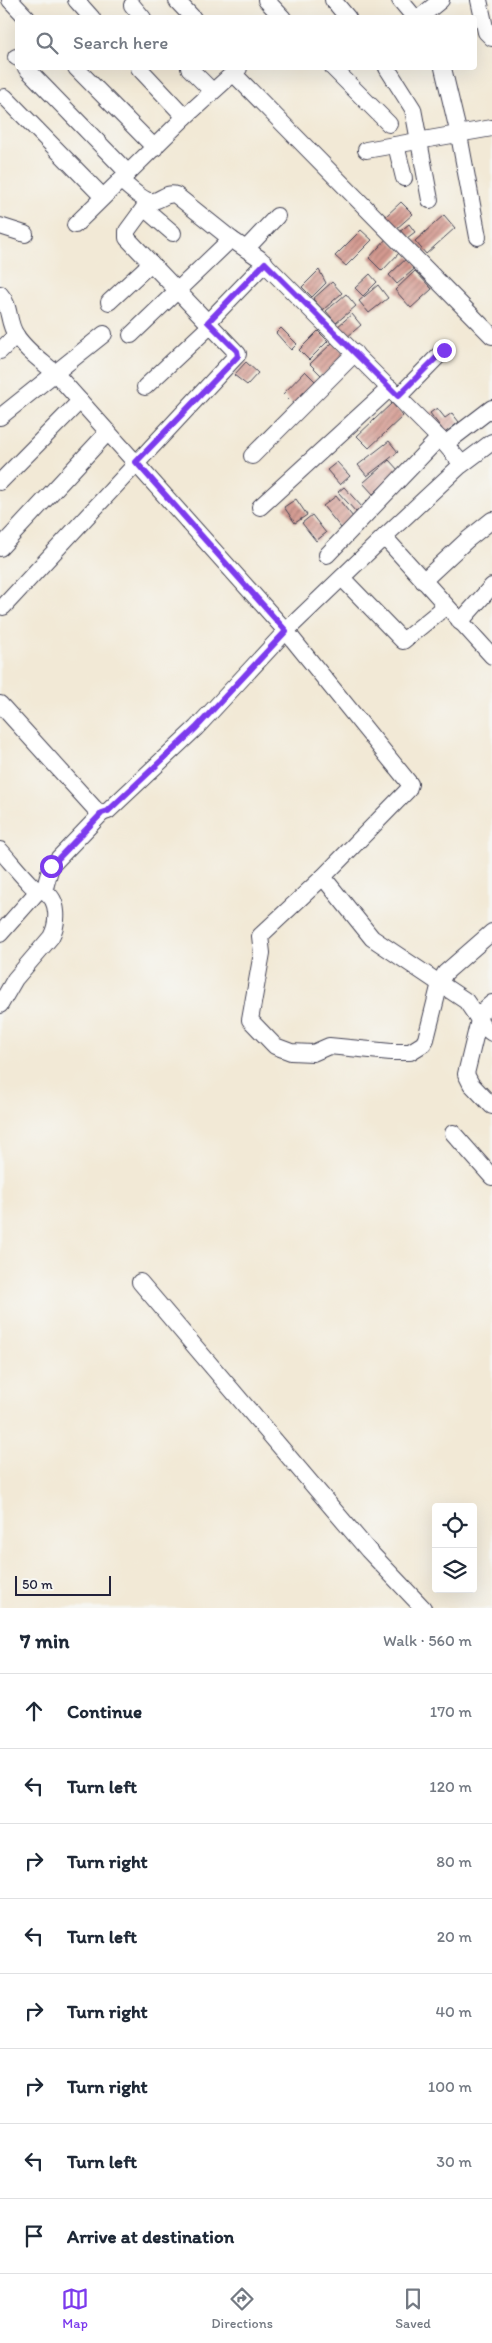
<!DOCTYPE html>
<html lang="en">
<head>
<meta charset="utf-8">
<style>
	body { margin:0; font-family:Itim,sans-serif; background:#f2f2f3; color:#1f2937 }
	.controls { position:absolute; right:15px; bottom:15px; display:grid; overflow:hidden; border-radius:5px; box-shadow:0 5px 20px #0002 }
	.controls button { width:45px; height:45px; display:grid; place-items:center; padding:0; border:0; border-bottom:1px solid #e0e1e3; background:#fff; color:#1f2937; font:25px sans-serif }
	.scale { position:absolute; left:15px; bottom:12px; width:96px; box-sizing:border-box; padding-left:5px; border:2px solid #22223b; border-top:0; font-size:14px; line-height:18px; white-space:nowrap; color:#22223b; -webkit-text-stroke:4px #f6f6f2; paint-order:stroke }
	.stop { position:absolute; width:15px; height:15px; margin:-11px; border:4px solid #7c3aed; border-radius:50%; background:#fff }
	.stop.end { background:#7c3aed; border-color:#fff; box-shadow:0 1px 5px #0008 }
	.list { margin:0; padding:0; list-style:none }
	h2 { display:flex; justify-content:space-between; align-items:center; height:65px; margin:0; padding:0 20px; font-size:21px }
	h2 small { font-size:16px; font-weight:400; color:#747a83 }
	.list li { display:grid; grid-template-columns:32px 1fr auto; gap:15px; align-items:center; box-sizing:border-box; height:75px; padding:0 20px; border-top:1px solid #e0e1e3 }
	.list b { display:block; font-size:19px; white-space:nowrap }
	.list em { font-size:16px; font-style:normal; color:#747a83 }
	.icon { flex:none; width:28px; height:28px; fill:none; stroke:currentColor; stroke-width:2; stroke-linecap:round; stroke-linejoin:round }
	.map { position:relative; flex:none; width:492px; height:1608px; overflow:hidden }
	.search { position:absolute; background:#fff; box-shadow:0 5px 20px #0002; left:15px; right:15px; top:15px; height:55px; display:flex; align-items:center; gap:12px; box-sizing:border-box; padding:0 18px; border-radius:5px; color:#747a83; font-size:19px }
	.sheet { height:665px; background:#fff }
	nav { display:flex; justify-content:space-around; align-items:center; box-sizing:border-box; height:70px; border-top:1px solid #e0e1e3; background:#fff; font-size:14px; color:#747a83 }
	nav a { display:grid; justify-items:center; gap:2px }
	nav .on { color:#7c3aed }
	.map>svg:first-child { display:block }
	.building { fill:url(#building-hatch) }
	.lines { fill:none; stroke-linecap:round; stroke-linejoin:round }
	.minor-casing { stroke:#414052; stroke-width:18 }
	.minor { stroke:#fff; stroke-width:16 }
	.route { stroke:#7c3aed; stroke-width:6 }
</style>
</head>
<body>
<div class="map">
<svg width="492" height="1608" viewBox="0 0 492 1608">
	<defs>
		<pattern id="building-hatch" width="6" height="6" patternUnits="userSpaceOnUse" patternTransform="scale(1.25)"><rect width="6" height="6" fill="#d49a90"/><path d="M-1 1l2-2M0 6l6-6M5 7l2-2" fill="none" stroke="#ac7d77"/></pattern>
	</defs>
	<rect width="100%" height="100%" fill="#f6f6f2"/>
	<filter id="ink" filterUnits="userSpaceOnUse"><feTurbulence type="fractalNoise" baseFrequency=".02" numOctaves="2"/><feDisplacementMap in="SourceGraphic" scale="10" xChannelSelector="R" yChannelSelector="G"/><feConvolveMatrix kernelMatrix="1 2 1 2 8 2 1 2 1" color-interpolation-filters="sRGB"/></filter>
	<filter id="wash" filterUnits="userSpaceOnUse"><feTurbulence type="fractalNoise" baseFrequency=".0096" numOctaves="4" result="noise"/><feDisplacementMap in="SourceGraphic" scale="20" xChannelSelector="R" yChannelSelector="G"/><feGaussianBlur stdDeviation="1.12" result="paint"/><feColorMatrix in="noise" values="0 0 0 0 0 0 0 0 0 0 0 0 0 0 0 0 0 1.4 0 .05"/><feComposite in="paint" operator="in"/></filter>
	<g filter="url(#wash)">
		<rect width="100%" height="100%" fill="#f2e9d6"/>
		<g id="blocks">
			<!-- building -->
			<g class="building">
				<polygon points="401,202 413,214 396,229 385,217"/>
				<polygon points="444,215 455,228 426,254 415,241"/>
				<polygon points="409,224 415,232 403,241 397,234"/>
				<polygon points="361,230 372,240 346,266 335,256"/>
				<polygon points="387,238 401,251 382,271 369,258"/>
				<polygon points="409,256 418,266 397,284 389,275"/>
				<polygon points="319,270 326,283 312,297 302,287"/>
				<polygon points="415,271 432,289 411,308 395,290"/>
				<polygon points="370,274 377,282 363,296 355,288"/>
				<polygon points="332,282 342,293 323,310 313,299"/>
				<polygon points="378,285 388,298 369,313 359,301"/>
				<polygon points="346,294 356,306 336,323 326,311"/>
				<polygon points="352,314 361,325 346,338 337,327"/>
				<polygon points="281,328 297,344 291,350 276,333"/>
				<polygon points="318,331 328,341 309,360 299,350"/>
				<polygon points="333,342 345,354 322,376 310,364"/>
				<polygon points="246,362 258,373 247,385 234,375"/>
				<polygon points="305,371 316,382 294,405 283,394"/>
				<polygon points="392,403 403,416 369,448 357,436"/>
				<polygon points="437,408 445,418 452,413 459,422 445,433 430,413"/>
				<polygon points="389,441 398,452 367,476 358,465"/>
				<polygon points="389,460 399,471 373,494 363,483"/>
				<polygon points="337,462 350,476 340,485 327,470"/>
				<polygon points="344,487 362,507 356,512 338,492"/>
				<polygon points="336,496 353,517 341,528 323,506"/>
				<polygon points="296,499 307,515 295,523 284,507"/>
				<polygon points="312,515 326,533 316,541 302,523"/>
			</g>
		</g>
	</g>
	<g filter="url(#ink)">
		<use href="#blocks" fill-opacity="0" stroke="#414052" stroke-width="1"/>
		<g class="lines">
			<defs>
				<g id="minor">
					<polyline points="10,0 27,18"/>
					<polyline points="76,0 92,18"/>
					<polyline points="266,0 283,18"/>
					<polyline points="333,0 348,18"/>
					<polyline points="400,0 415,18"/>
					<polyline points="479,0 486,32 492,38"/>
					<polyline points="177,1 193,18"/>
					<polyline points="132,5 143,18"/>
					<polyline points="419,18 441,0"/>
					<polyline points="16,57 18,58"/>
					<polyline points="26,68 128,173"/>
					<polyline points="76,68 155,148"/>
					<polyline points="139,68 185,117"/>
					<polyline points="189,68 212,91"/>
					<polyline points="333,68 389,124"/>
					<polyline points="387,68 413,109 430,200"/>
					<polyline points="443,68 459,135 478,237"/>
					<polyline points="233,73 492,336"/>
					<polyline points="5,97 103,197"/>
					<polyline points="396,145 404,178"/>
					<polyline points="366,150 492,128"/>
					<path d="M120,180c8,6 24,23 34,21 8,-2 13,-9 22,-6l55,44 28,19 186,186 17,20"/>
					<polyline points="144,208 173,233"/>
					<polyline points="75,225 185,117 239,68"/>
					<polyline points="0,226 25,234"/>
					<polyline points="246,249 277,216"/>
					<path d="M0,294c11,12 7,28 16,41 9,15 27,27 40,39l230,257 124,153 -2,6 -85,87 49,61 94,63 18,26 8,6"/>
					<polyline points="109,302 151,263"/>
					<polyline points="208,322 265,263"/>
					<polyline points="131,335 231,239"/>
					<polyline points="0,351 16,335"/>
					<polyline points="145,387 211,325"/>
					<polyline points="398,397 444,350"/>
					<polyline points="0,417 104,334"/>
					<polyline points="492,442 460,466 386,535 387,540 492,656"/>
					<polyline points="445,444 492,408"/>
					<polyline points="252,456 355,353"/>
					<polyline points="0,482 80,401"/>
					<polyline points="260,507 390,388"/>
					<polyline points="0,548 108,432"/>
					<polyline points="327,555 439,438"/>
					<polyline points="342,578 403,641 446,606"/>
					<polyline points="423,581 467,540 492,520"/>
					<polyline points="3,607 238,354 127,238 127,231 149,201"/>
					<polyline points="460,622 492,586"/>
					<polyline points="0,704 96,810 102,813 108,811 196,728 286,631 386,535"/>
					<path d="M0,850c10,11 20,24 31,35 4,5 8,4 13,6 16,9 14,33 7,46l-36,42 -15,26"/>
					<polyline points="323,877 260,936 262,953 250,1020 275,1046 291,1052 313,1053 329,1046 391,1052 410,1052 423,1044 426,1039 440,983 445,973 492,932"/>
					<polyline points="44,891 51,866 102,813"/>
					<polyline points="0,934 39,890"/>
					<polyline points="477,1016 492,1003"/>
					<polyline points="479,1020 466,1074 471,1084 492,1106"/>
					<polyline points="453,1133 492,1177"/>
					<polyline points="140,1282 368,1550 423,1608"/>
				</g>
			</defs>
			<!-- minor casing -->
			<use href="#minor" class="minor-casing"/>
			<!-- minor -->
			<use href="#minor" class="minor"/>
		</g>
	</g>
	<g class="lines" filter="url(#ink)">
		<!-- route -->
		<polyline class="route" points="51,866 102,813 108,811 196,728 286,631 136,462 238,356 237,351 208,322 265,263 398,396 444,350"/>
	</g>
</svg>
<div class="controls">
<button><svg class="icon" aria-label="locate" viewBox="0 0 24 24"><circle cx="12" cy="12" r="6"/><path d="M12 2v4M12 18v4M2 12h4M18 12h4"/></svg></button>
<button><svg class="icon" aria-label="layers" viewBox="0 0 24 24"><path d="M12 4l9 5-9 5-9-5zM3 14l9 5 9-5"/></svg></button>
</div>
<div class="scale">50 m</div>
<div class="stop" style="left:51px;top:866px"></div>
<div class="stop end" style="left:444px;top:350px"></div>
<div class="search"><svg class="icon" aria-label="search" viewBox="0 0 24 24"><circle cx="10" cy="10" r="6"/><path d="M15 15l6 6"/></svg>Search here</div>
</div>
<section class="sheet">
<h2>7 min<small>Walk · 560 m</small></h2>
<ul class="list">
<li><svg class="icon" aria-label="ahead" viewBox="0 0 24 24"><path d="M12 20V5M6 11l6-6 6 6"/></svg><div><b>Continue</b></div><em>170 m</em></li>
<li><svg class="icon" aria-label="left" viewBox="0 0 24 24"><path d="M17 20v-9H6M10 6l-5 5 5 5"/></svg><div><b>Turn left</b></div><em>120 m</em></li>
<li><svg class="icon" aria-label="right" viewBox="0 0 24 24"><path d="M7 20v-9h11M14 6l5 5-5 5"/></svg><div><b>Turn right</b></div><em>80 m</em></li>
<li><svg class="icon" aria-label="left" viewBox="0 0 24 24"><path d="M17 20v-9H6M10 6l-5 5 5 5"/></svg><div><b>Turn left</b></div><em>20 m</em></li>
<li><svg class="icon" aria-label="right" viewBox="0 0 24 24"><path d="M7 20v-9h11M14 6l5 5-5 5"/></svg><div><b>Turn right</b></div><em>40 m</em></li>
<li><svg class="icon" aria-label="right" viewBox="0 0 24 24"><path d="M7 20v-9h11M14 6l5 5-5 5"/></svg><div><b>Turn right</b></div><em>100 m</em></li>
<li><svg class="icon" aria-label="left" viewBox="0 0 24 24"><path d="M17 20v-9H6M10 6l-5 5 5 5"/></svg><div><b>Turn left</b></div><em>30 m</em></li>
<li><svg class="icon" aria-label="arrive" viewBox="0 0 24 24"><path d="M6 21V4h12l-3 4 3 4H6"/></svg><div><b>Arrive at destination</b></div></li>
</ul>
</section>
<nav>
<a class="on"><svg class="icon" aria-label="map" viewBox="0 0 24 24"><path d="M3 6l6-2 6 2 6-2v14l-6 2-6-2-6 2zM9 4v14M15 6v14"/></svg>Map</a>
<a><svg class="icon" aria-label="directions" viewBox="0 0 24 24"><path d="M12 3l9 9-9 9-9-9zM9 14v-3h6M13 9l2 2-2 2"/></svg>Directions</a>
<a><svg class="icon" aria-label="saved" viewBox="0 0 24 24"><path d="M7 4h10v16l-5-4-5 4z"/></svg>Saved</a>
</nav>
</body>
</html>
